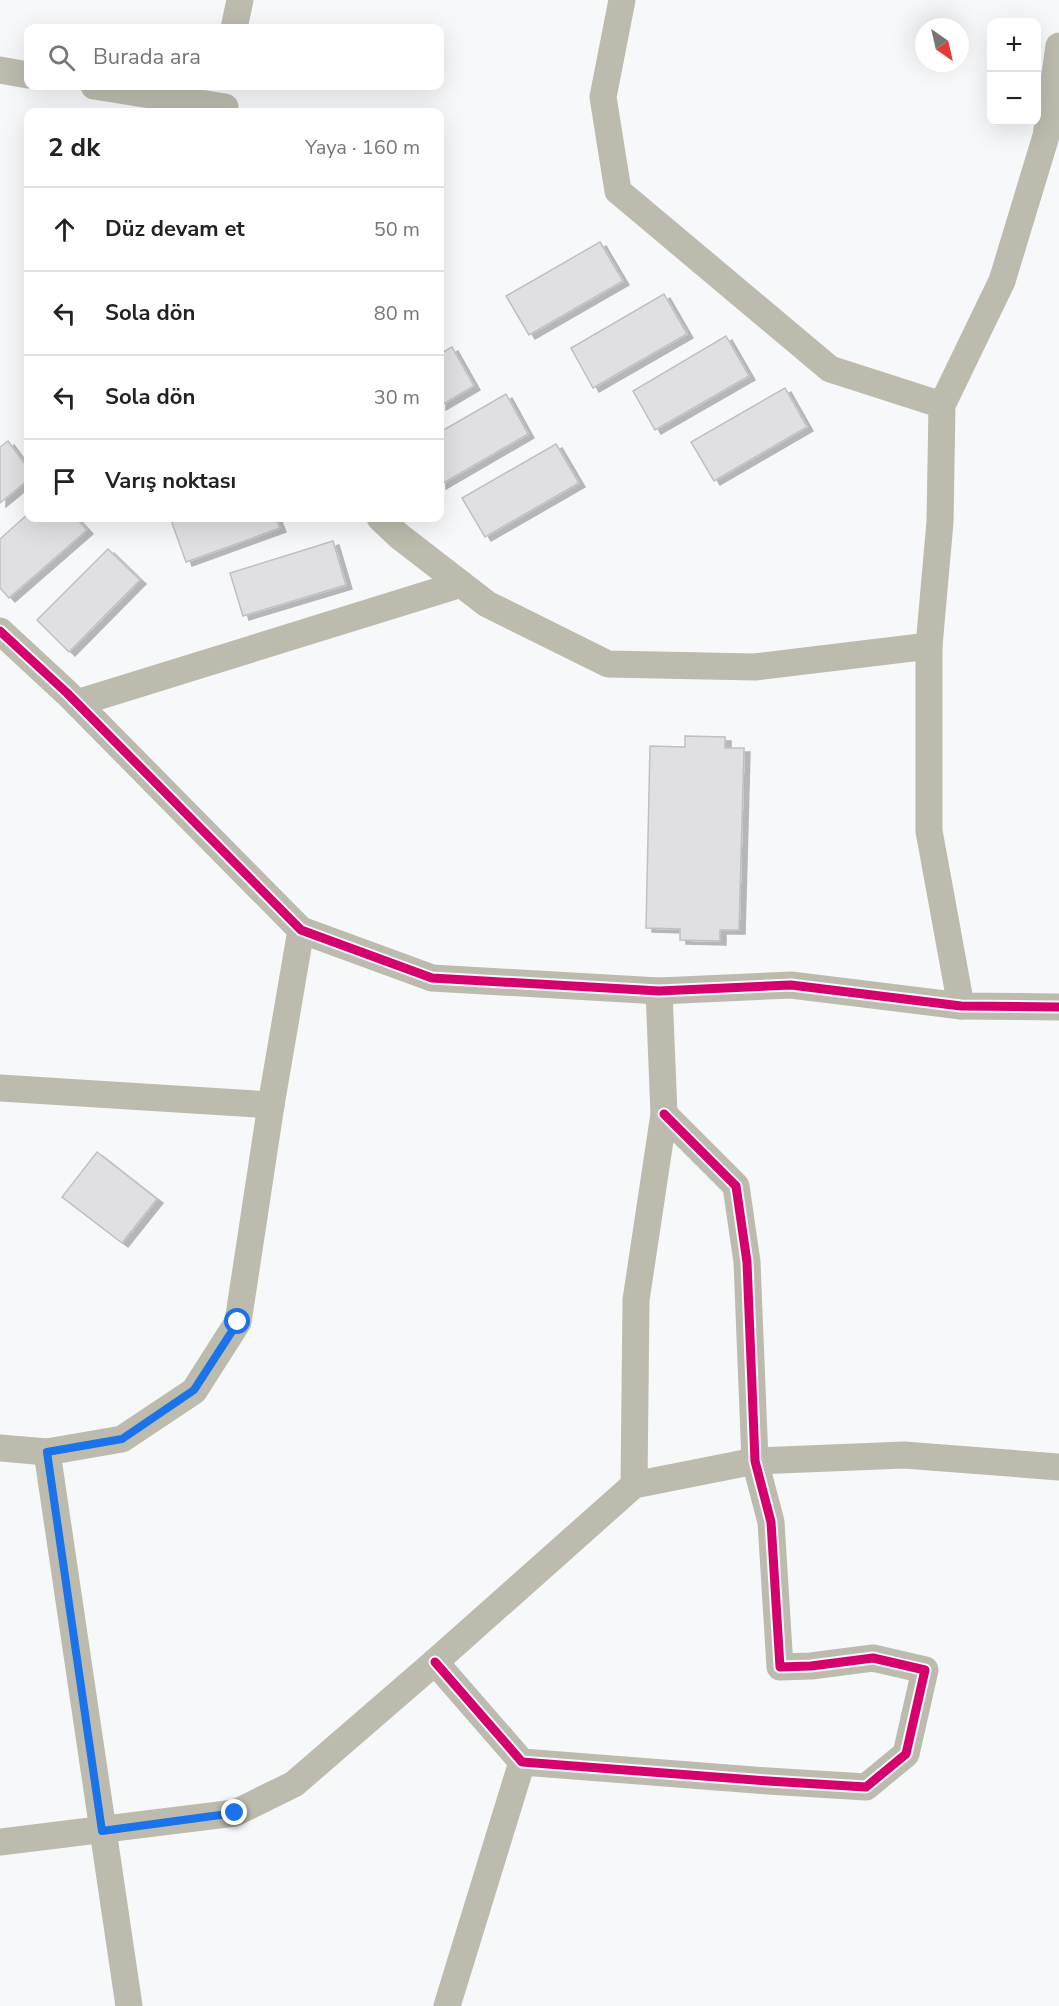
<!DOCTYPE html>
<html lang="tr">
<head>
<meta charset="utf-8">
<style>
	body { margin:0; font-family:"Nunito Sans",sans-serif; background:#f6f6f6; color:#222 }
	.controls { position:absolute; right:18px; top:18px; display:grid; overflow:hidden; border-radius:12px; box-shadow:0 6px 24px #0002 }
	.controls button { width:54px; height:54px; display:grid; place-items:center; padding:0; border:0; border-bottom:2px solid #e0e0e0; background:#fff; color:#222; font:30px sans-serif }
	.compass { position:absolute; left:915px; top:18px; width:54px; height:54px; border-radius:50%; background:#fff; box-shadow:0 6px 24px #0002; rotate:146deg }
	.stop { position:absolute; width:18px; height:18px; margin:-14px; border:4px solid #1a73e8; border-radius:50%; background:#fff }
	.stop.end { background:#1a73e8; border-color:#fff; box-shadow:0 2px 6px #0008 }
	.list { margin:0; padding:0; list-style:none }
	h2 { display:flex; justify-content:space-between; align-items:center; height:78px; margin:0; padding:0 24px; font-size:26px }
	h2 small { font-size:20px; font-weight:400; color:#767676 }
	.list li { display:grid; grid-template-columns:39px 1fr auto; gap:18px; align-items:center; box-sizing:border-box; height:84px; padding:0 24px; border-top:2px solid #e0e0e0 }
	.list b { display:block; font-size:22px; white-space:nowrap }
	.list em { font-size:20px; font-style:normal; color:#767676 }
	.icon { flex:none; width:33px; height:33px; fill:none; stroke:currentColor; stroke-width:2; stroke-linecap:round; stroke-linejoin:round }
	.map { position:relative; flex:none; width:1059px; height:2006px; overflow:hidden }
	.search { position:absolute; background:#fff; box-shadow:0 6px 24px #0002; left:24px; top:24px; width:420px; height:66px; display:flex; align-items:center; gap:15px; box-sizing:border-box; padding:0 21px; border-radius:12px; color:#767676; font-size:22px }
	.panel { position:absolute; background:#fff; box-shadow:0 6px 24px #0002; left:24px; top:108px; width:420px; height:414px; border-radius:12px }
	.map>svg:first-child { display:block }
	.building { fill:#e0e0e2; stroke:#bfc0c1; stroke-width:1.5; filter:url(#shadow) }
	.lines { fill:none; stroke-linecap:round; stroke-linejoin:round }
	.street { stroke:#bcbbae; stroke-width:27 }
	.cycleway-casing { stroke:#f6f8fb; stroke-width:13 }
	.cycleway { stroke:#d6006c; stroke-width:9 }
	.route { stroke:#1a73e8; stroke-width:8 }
</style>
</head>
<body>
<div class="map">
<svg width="1059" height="2006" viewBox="0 0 1059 2006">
	<defs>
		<filter id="shadow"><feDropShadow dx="6" dy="4" stdDeviation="0" flood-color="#0004"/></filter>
	</defs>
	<rect width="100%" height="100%" fill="#f7f8fa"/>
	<!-- building -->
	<g class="building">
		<polygon points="600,242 623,281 529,335 506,296"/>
		<polygon points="664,294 687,334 593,388 571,348"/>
		<polygon points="726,336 749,376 655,430 633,391"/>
		<polygon points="452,347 474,386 440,406 440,354"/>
		<polygon points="785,388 807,427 714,481 691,442"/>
		<polygon points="506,394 528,434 440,485 440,432"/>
		<polygon points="8,441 28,468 28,480 0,503 0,447"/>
		<polygon points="556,444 579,483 485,537 462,498"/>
		<polygon points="28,514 28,518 76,518 87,530 9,598 0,588 0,539"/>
		<polygon points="179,518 276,518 280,528 186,562 171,520"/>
		<polygon points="333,541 346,585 243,616 230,573"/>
		<polygon points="108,549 140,580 69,652 37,620"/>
		<polygon points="685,736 725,737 725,748 744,748 739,930 720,930 720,941 680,940 680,929 646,928 650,746 685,747"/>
		<polygon points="97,1152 157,1199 122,1243 62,1197"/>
	</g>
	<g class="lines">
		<!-- street -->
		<g class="street">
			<polyline points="622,0 603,97 618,191 830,369 942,405"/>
			<polyline points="234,28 240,0"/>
			<polyline points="0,70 28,75"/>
			<polyline points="94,86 225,107"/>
			<polyline points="380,518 399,536 487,604 608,664 755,667 929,646"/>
			<polyline points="0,631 67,693 301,930 432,978 659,991 791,985 961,1006 1059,1007"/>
			<polyline points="77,703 461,584"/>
			<polyline points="961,1006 929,831 929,646 940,522 942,405 1002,281 1046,136 1059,46"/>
			<polyline points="0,1088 271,1105"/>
			<polyline points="0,1448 47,1452 122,1439 194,1391 238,1322 271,1105 301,930"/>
			<polyline points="47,1452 129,2006"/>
			<polyline points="634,1485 636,1300 664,1114 659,991"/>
			<polyline points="435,1662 522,1762 768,1781 866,1787 906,1754 925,1670 873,1658 811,1666 780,1667 771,1522 755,1461 747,1262 736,1186 664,1114"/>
			<polyline points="0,1842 235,1813 294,1784 435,1662 634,1485 755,1461 904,1455 1059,1467"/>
			<polyline points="447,2006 522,1762"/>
		</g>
		<defs>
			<g id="cycleway">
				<polyline points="0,631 67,693 301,930 432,978 659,991 791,985 961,1006 1059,1007"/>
				<polyline points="435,1662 522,1762 768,1781 866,1787 906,1754 925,1670 873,1658 811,1666 780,1667 771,1522 755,1461 747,1262 736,1186 664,1114"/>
			</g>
		</defs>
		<!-- cycleway casing -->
		<use href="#cycleway" class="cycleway-casing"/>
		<!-- cycleway -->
		<use href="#cycleway" class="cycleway"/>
	</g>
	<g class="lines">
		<!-- route -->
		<polyline class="route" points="235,1813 102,1831 47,1452 122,1439 194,1390 238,1322"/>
	</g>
</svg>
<div class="controls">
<button>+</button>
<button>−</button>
</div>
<svg class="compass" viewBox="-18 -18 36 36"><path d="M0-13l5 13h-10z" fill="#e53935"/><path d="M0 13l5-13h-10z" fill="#767676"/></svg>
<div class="stop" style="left:238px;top:1322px"></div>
<div class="stop end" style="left:235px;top:1813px"></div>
<div class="search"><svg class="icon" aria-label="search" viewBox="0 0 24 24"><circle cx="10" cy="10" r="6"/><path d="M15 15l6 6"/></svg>Burada ara</div>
<section class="panel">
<h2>2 dk<small>Yaya · 160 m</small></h2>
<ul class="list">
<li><svg class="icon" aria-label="ahead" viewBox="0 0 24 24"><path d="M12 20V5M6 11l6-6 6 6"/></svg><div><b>Düz devam et</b></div><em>50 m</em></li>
<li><svg class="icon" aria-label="left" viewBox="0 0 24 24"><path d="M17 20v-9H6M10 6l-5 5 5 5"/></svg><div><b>Sola dön</b></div><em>80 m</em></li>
<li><svg class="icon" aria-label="left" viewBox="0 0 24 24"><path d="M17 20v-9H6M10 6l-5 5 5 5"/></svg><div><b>Sola dön</b></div><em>30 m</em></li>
<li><svg class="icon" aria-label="arrive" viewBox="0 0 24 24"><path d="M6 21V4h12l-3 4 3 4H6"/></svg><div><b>Varış noktası</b></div></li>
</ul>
</section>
</div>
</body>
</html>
